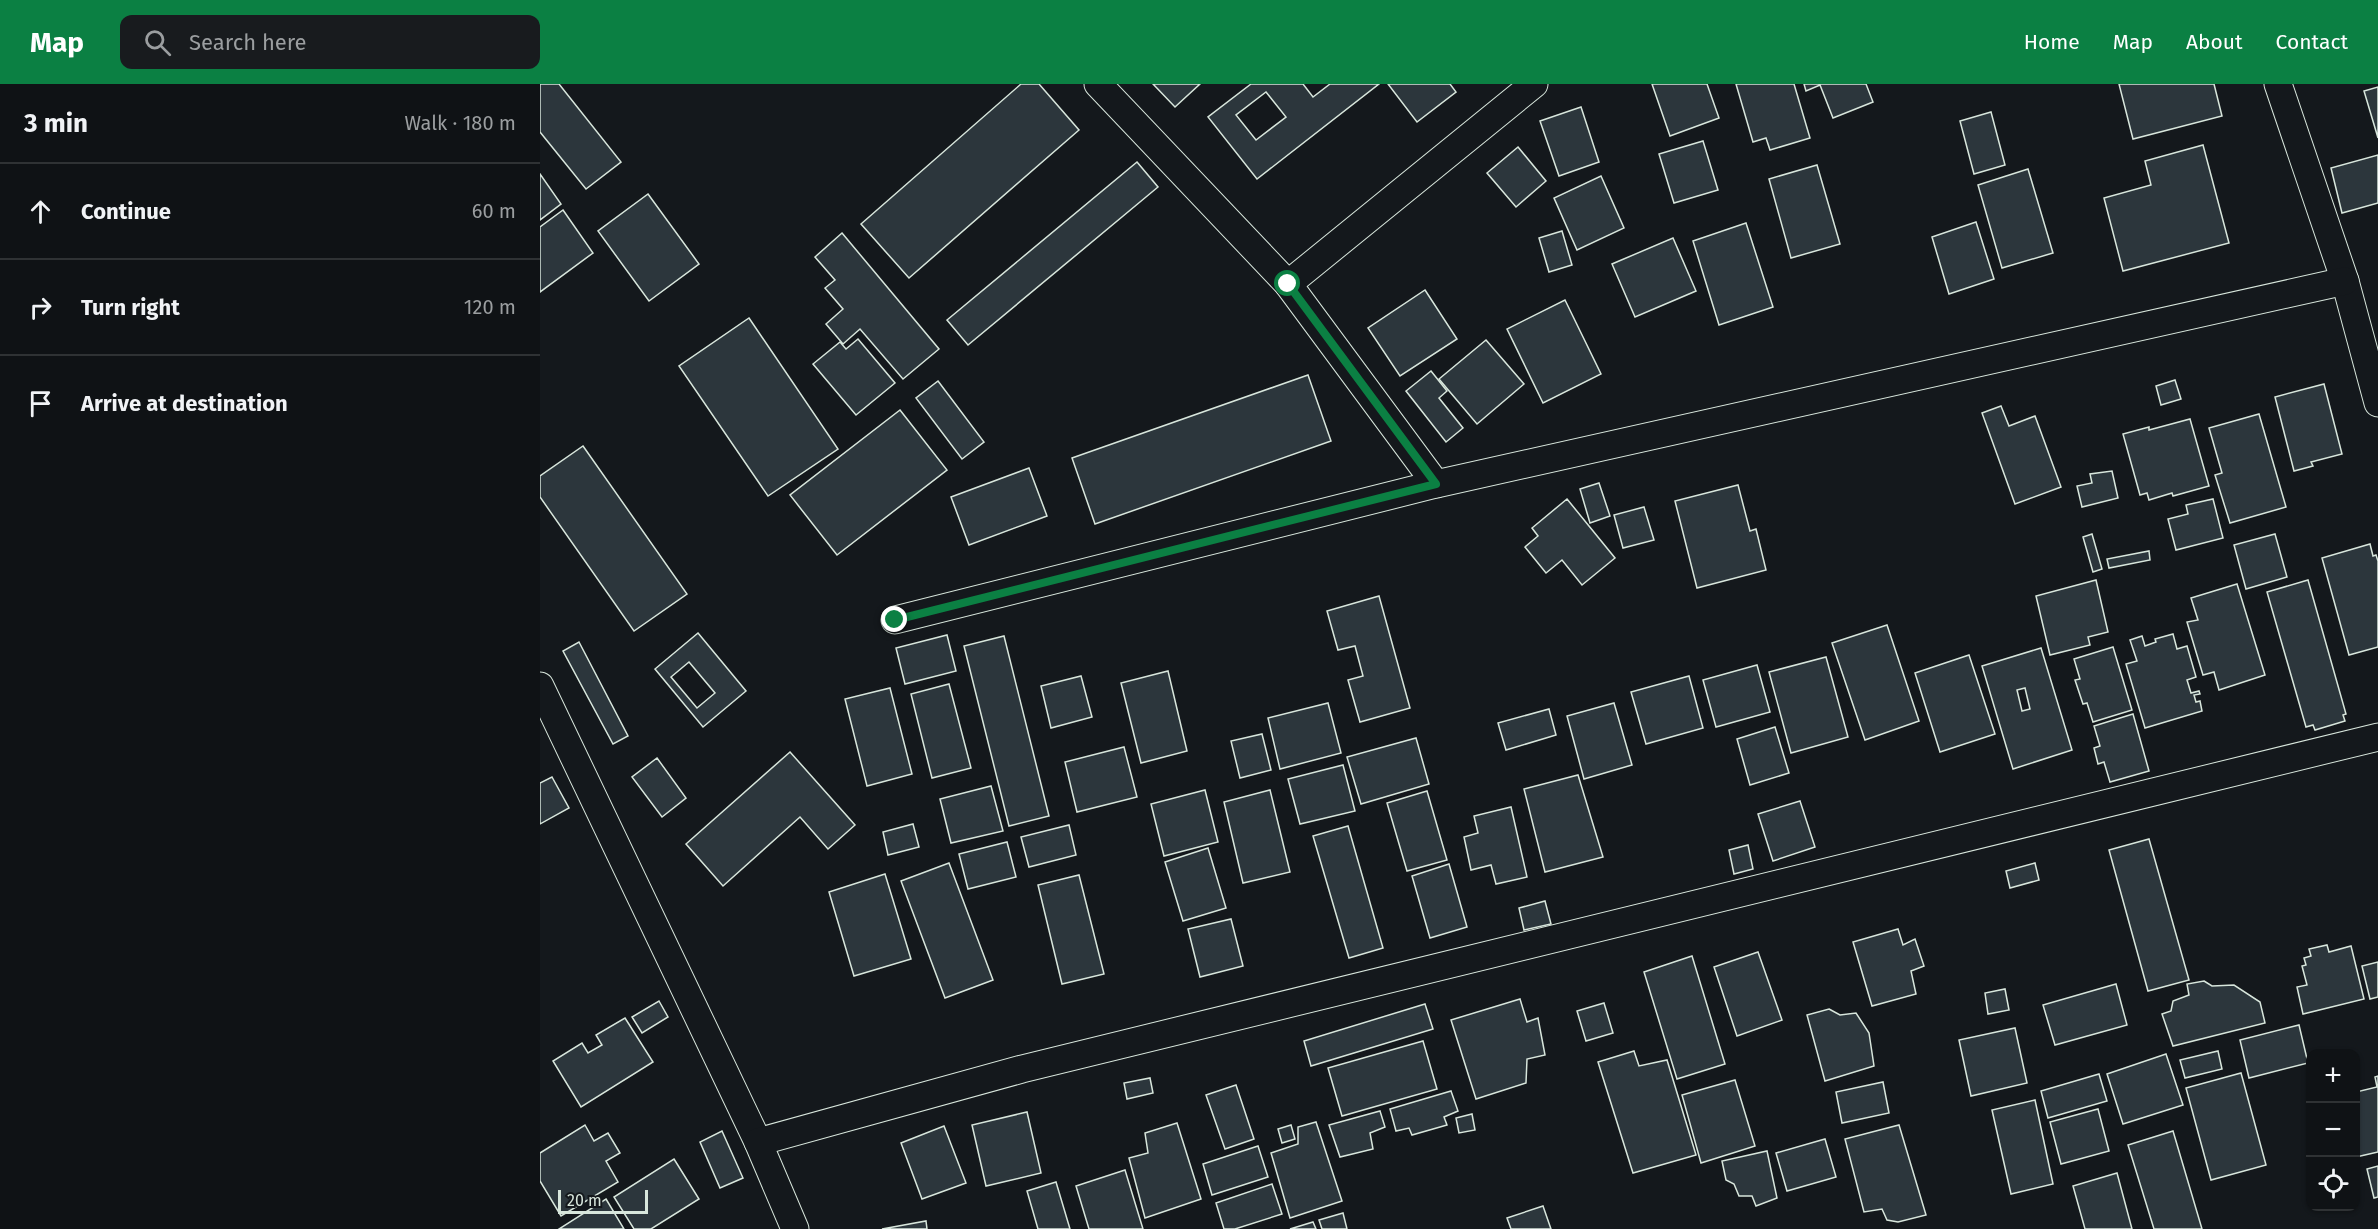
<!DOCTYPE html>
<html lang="en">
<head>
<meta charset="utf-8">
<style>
	body { margin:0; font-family:"Fira Sans",sans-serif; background:#181b1e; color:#f1f3f6 }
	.controls { position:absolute; right:18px; bottom:18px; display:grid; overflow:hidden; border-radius:12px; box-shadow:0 2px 4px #0004 }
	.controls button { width:54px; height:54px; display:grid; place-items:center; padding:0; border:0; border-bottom:2px solid #2f3234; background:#0f1215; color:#f1f3f6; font:30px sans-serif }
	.scale { position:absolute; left:18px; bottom:15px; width:90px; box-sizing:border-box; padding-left:6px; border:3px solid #d8e6dc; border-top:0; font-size:16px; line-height:21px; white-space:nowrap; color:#d8e6dc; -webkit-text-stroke:4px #14181c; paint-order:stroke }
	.stop { position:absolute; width:18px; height:18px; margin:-14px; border:4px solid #0b8043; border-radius:50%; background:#fff }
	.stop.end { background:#0b8043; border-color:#fff; box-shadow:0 2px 6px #0008 }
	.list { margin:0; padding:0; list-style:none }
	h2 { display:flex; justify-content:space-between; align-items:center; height:78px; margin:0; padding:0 24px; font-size:26px }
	h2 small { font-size:20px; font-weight:400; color:#9b9ea0 }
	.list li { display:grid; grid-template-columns:39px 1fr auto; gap:18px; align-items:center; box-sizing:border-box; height:96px; padding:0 24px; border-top:2px solid #2f3234 }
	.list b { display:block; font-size:22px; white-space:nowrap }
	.list em { font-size:20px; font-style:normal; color:#9b9ea0 }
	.icon { flex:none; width:33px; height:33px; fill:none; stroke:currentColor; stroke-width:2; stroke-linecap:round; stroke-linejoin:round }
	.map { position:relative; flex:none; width:1838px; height:1145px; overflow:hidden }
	header { display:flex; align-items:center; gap:36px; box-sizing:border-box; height:84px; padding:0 30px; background:#0b8043; color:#fff }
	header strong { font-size:28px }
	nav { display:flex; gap:33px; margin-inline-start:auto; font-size:21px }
	.search { width:420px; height:54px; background:#181b1e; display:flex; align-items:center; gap:15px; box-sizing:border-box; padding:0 21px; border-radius:12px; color:#9b9ea0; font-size:22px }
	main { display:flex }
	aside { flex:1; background:#0f1215 }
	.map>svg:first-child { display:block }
	.building { fill:#2c363c; stroke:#d8e6dc; stroke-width:1.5; fill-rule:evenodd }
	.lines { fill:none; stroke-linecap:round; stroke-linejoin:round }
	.street-casing { stroke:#d8e6dc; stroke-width:29 }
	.street { stroke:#14181c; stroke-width:27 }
	.route { stroke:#0b8043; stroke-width:8 }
</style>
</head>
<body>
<header>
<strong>Map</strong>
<div class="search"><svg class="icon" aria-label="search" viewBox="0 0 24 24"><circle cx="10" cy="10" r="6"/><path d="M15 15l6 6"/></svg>Search here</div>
<nav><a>Home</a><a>Map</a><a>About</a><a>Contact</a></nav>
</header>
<main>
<aside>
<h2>3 min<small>Walk · 180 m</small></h2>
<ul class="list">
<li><svg class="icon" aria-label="ahead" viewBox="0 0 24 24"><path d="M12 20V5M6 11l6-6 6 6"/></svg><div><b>Continue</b></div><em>60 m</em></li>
<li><svg class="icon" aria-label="right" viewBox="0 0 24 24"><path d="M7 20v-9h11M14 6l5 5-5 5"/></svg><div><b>Turn right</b></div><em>120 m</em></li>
<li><svg class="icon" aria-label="arrive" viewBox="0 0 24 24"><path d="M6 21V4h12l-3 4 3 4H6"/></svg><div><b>Arrive at destination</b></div></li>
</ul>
</aside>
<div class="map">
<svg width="1838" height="1145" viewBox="0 0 1838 1145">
	<rect width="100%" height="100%" fill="#14181c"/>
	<!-- building -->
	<g class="building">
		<polygon points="0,0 19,0 81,78 46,105 0,48"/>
		<polygon points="481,0 499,0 539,46 369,194 321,140"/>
		<polygon points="613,0 660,0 635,23"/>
		<path d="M711,0h52l10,13 17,-13h49l-122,95 -49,-62zM726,8l20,25 -30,23 -20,-25z"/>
		<polygon points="848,0 910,0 916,8 877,38"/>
		<polygon points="1112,0 1167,0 1179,34 1130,52"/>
		<polygon points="1196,0 1254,0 1270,54 1230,66 1226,54 1213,58"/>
		<polygon points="1264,0 1326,0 1333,18 1293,34 1280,1 1266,7"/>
		<polygon points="1579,0 1674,0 1682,32 1593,55"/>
		<polygon points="1838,3 1838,54 1824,7"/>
		<polygon points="1041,23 1059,78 1019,92 1000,37"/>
		<polygon points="1451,28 1465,81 1434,90 1420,37"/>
		<polygon points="1163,57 1178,106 1134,119 1119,70"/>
		<polygon points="1663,61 1689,159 1583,187 1564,114 1611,101 1605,77"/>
		<polygon points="978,63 1006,97 976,123 947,89"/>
		<polygon points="1838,71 1838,119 1802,129 1791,84"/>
		<polygon points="597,78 618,103 428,261 407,236"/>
		<polygon points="1277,81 1300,160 1251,174 1229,95"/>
		<polygon points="1488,85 1513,169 1462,184 1438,101"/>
		<polygon points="0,90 21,120 0,136"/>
		<polygon points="1061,92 1084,144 1037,166 1014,114"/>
		<polygon points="108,110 159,180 109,217 58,147"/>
		<polygon points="23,126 53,169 0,208 0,143"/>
		<polygon points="1436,138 1454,195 1409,210 1392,153"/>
		<polygon points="1206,139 1233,223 1179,241 1153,157"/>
		<polygon points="1022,147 1032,181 1009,188 999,154"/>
		<polygon points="302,149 399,265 363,295 320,245 303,260 286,240 303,225 285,204 295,196 275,173"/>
		<polygon points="1133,154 1156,207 1095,233 1072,180"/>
		<polygon points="885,206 917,255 860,292 828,244"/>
		<polygon points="1025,216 1061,290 1003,319 967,245"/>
		<polygon points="209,234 298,365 228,412 139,282"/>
		<polygon points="318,255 355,299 316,331 273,280 300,258 306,265"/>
		<polygon points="946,256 984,300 937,340 899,295"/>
		<polygon points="891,287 907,307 899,314 923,344 906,358 866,307"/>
		<polygon points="768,291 791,357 555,440 532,374"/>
		<polygon points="1635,296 1641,315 1621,321 1616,302"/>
		<polygon points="398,297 444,358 422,375 376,314"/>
		<polygon points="1784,300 1802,370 1771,378 1773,382 1754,387 1735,313"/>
		<polygon points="1461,322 1469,342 1495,332 1521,403 1475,420 1442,329"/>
		<polygon points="360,326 407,386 297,471 250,411"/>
		<polygon points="1719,330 1746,423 1690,439 1675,391 1682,389 1669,344"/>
		<polygon points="1650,335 1669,402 1633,412 1632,409 1609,416 1607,409 1600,411 1583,350 1609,343 1609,346"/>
		<polygon points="43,362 147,510 94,547 0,413 0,392"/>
		<polygon points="489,384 507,432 429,461 411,413"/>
		<polygon points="1572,387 1578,414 1542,423 1537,402 1552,399 1550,390"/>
		<polygon points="1059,399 1070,432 1050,439 1040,405"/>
		<polygon points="1198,401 1210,447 1216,445 1226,486 1157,504 1135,417"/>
		<polygon points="1027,415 1075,474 1042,501 1022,476 1006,489 985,463 998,452 992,444"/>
		<polygon points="1673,415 1683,454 1636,466 1628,435 1648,430 1646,421"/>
		<polygon points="1104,423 1114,456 1083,464 1074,431"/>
		<polygon points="1552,450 1562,485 1553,488 1543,453"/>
		<polygon points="1735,450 1747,493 1706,505 1694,461"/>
		<polygon points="1830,460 1833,472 1836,471 1838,477 1838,563 1809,571 1782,474"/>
		<polygon points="1609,467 1610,476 1569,484 1567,475"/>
		<polygon points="1556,496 1568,548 1548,553 1550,561 1510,571 1496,512"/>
		<polygon points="1768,496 1806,630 1803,631 1805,637 1775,646 1773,641 1766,643 1727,508"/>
		<polygon points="1697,500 1725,591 1679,606 1674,588 1663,591 1647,538 1658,536 1651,514"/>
		<polygon points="839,512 870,624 820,638 808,596 823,592 815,562 798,566 787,527"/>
		<polygon points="1347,541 1379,637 1325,656 1292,559"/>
		<path d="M158,549l48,58 -43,36 -48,-58zM149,578l26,31 -18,15 -26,-31z"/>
		<polygon points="1633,550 1637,565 1647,562 1656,593 1647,596 1651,609 1659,607 1660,610 1654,611 1656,618 1660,617 1662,627 1605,644 1586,580 1597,577 1590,556 1602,552 1605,562 1616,558 1615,555"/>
		<polygon points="407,551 416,587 365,600 356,564"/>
		<polygon points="464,552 509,732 469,742 424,562"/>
		<polygon points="39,558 88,652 73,660 23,567"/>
		<polygon points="1573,563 1592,626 1553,638 1547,619 1543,620 1535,596 1540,595 1534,575"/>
		<path d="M1501,564l31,102 -59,19 -31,-103zM1485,604l5,21 -8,2 -5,-21z"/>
		<polygon points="1429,571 1455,650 1400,668 1375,589"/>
		<polygon points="1286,573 1308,653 1251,669 1229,588"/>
		<polygon points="1217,581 1230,628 1176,643 1163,596"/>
		<polygon points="628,587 647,667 601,679 581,599"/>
		<polygon points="541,592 552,633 511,644 501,602"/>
		<polygon points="1149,592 1163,644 1106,660 1091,608"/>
		<polygon points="409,600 431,684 392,694 371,610"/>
		<polygon points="350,604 372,690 327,702 305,615"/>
		<polygon points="788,619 801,669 740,685 728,634"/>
		<polygon points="1074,619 1092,681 1044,695 1027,632"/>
		<polygon points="1009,625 1016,651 966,666 958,639"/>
		<polygon points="1593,630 1609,687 1570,698 1564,678 1558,680 1554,664 1560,662 1554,642"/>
		<polygon points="1235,643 1249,689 1210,701 1197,655"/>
		<polygon points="722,650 731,686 700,694 691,657"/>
		<polygon points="876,654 889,700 821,720 807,673"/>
		<polygon points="584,663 597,713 537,728 525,678"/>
		<polygon points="250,668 315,741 288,765 260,733 183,802 146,760"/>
		<polygon points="117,674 146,714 122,733 92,693"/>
		<polygon points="803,681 815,727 760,740 748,695"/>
		<polygon points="1038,691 1063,773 1005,788 984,705"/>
		<polygon points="12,693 29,724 0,740 0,699"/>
		<polygon points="451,702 463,747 411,759 400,715"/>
		<polygon points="665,706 678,758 624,772 611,720"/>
		<polygon points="730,706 750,788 703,799 684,718"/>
		<polygon points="887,707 907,776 867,787 847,719"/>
		<polygon points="1260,717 1275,763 1233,777 1218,730"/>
		<polygon points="971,723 987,793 956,800 951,781 931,786 924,753 938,749 934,732"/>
		<polygon points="373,740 379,763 348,771 343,748"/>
		<polygon points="529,741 536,771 489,783 481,753"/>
		<polygon points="808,742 843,864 809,874 773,752"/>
		<polygon points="1609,755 1649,896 1608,907 1569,766"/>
		<polygon points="467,758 476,793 428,805 419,770"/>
		<polygon points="1208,761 1213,785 1194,790 1189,766"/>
		<polygon points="668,764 686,824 643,837 625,778"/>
		<polygon points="409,779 453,896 405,914 361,797"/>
		<polygon points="1495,779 1499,796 1470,804 1466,787"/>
		<polygon points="909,780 927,843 890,854 872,792"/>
		<polygon points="345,790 371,875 314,892 289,808"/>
		<polygon points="539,791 564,890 522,900 498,801"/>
		<polygon points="1005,817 1011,840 984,846 979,824"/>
		<polygon points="691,835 703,882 660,893 648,845"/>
		<polygon points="1358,845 1363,861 1375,855 1384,882 1371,887 1376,910 1332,922 1313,858"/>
		<polygon points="1787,861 1789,868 1811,862 1824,915 1763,930 1757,903 1767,901 1762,882 1766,881 1764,874 1771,872 1769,865"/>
		<polygon points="1218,868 1242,936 1197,952 1174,883"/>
		<polygon points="1152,872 1185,980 1137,995 1104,888"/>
		<polygon points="1838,878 1838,913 1830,915 1822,882"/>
		<polygon points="1664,897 1672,902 1694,901 1720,918 1725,939 1633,962 1622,930 1631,927 1633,917 1649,911 1647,900"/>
		<polygon points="1576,900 1587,941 1515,961 1503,921"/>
		<polygon points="1465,905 1469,926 1448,930 1445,909"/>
		<polygon points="980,915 987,938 998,934 1005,971 987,975 986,999 936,1015 911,936"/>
		<polygon points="119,917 128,933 102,949 92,933"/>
		<polygon points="1064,919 1073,949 1046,957 1037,927"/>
		<polygon points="885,920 893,945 771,982 764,957"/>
		<polygon points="1289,925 1300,931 1316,929 1329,949 1334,982 1285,997 1267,931"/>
		<polygon points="85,934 113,978 41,1023 13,977 42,959 48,969 62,961 56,951"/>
		<polygon points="1759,941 1768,979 1709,994 1700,956"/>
		<polygon points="1475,944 1487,999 1431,1012 1419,956"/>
		<polygon points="883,957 897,1005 802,1032 788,984"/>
		<polygon points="1094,967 1099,982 1127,976 1156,1071 1093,1089 1058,978"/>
		<polygon points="1678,967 1682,985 1645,994 1640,976"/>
		<polygon points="1626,970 1643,1021 1583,1040 1567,990"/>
		<polygon points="1701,989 1726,1081 1671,1096 1646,1004"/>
		<polygon points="1559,990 1567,1017 1508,1034 1501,1007"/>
		<polygon points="1838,992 1838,1068 1816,1073 1816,1008 1837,1003 1835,993"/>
		<polygon points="610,994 613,1009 587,1015 584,999"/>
		<polygon points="1195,996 1215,1062 1161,1079 1142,1011"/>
		<polygon points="1343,998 1349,1029 1302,1039 1296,1008"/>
		<polygon points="696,1001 714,1055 685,1065 666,1011"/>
		<polygon points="911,1007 918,1027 904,1033 907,1041 872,1051 869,1044 856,1047 850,1025"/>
		<polygon points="1495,1016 1513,1100 1471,1110 1452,1026"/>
		<polygon points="1558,1025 1569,1067 1521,1080 1510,1038"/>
		<polygon points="840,1027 845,1043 830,1049 833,1065 800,1073 789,1041"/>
		<polygon points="487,1028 501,1089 446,1102 432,1041"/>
		<polygon points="932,1030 935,1046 919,1049 916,1034"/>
		<polygon points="776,1038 802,1117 750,1134 731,1069 758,1060 758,1043"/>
		<polygon points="637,1039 661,1115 605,1134 589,1074 608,1069 605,1049"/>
		<polygon points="45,1041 54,1057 68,1049 80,1069 66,1077 78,1098 21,1132 0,1097 0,1069"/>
		<polygon points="751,1041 755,1055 742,1059 738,1045"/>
		<polygon points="1359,1041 1386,1131 1358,1138 1347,1136 1342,1125 1324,1128 1305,1055"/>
		<polygon points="404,1042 426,1099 382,1115 361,1059"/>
		<polygon points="182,1047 203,1094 180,1104 160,1058"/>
		<polygon points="1633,1047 1662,1145 1614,1145 1588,1061"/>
		<polygon points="1285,1055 1296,1093 1247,1107 1236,1069"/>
		<polygon points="718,1062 728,1093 672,1111 663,1080"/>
		<polygon points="1227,1067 1237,1114 1216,1122 1212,1112 1199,1112 1194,1100 1186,1096 1182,1077"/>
		<polygon points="134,1075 159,1115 111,1145 94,1145 74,1113"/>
		<polygon points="1838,1082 1838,1113 1834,1114 1827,1085"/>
		<polygon points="585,1086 603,1145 549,1145 536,1102"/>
		<polygon points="1577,1089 1592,1145 1545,1145 1533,1102"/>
		<polygon points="516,1098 530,1145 498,1145 487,1107"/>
		<polygon points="732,1100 742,1130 695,1145 684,1145 676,1119"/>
		<polygon points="66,1115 84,1145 19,1145"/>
		<polygon points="1003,1122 1011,1145 971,1145 967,1134"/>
		<polygon points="803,1129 807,1145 782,1145 779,1136"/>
		<polygon points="386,1137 387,1145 342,1145"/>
		<polygon points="773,1138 776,1145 750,1145"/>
	</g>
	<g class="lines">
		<defs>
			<g id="street">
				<polyline points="558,0 748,200 994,0"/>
				<polyline points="1738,0 1805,197 1838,319"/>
				<polyline points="748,200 896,400"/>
				<polyline points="355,536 896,400 1805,197"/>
				<polyline points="0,602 218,1058"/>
				<polyline points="255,1145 218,1058 482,985 1838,653"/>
			</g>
		</defs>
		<!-- street casing -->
		<use href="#street" class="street-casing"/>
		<!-- street -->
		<use href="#street" class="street"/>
	</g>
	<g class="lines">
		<!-- route -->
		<polyline class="route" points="355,536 896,400 748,200"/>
	</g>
</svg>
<div class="controls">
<button>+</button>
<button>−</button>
<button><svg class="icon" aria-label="locate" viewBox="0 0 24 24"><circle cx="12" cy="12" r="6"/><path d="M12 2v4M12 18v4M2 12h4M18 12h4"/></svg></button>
</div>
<div class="scale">20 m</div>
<div class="stop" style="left:748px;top:200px"></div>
<div class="stop end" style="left:355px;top:536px"></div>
</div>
</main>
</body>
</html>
